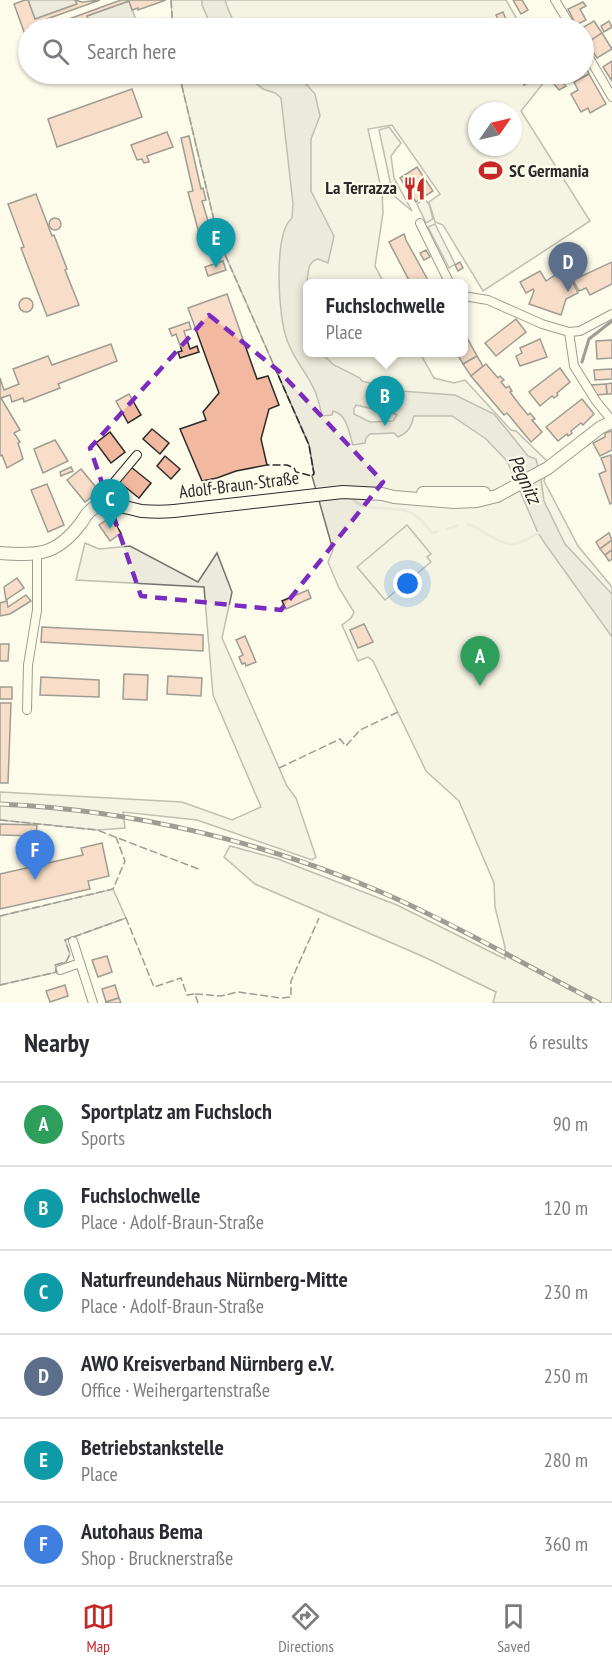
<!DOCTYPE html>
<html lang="en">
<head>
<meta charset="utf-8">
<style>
	body { margin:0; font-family:"PT Sans Narrow",sans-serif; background:#f7f7f7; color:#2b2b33 }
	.compass { position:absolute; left:468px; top:102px; width:54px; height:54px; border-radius:50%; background:#fff; box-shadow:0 2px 4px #0004; rotate:56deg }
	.you { position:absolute; left:408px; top:584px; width:21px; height:21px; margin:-15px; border:4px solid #fff; border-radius:50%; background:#1a73e8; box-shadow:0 0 0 9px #1a73e833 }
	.badge { display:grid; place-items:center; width:39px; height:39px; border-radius:50%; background:#c62828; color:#fff; font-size:20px; font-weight:700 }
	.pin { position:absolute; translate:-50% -50px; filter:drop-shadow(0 2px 3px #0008) }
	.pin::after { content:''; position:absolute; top:32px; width:21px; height:18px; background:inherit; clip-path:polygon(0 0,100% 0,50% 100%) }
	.popup { position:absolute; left:303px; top:279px; width:165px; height:78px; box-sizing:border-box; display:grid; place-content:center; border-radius:9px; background:#fff; filter:drop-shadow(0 2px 4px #0005); font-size:20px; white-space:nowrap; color:#7c7c81 }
	.popup b { font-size:22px; color:#2b2b33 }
	.popup::after { content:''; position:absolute; left:50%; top:100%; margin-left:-12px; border:12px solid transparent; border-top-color:#fff }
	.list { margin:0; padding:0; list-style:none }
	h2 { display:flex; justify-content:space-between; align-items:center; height:78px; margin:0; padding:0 24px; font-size:26px }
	h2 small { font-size:20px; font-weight:400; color:#7c7c81 }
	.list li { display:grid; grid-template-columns:39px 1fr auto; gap:18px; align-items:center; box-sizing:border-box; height:84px; padding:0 24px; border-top:2px solid #e1e1e2 }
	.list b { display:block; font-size:22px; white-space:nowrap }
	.list p { margin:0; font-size:20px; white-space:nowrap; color:#7c7c81 }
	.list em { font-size:20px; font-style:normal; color:#7c7c81 }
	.icon { flex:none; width:33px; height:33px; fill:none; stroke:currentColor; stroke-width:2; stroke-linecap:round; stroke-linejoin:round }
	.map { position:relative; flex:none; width:612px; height:1003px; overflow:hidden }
	.search { position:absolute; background:#fff; box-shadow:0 2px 4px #0004; left:18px; right:18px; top:18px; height:66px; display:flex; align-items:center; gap:15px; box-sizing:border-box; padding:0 21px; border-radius:33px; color:#7c7c81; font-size:22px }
	.sheet { height:582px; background:#fff }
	nav { display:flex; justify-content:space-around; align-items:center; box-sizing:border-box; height:84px; border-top:2px solid #e1e1e2; background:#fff; font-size:16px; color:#7c7c81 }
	nav a { display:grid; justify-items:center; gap:3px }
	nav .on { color:#c62828 }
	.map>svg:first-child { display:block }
	.green { fill:#ecebdb; stroke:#74746e; stroke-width:1.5; fill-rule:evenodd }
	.parking { fill:#eceadb; stroke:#74746e; stroke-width:1.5 }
	.water { fill:#d8d7c9; stroke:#74746e; stroke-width:1.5; fill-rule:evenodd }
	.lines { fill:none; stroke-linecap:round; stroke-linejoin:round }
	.stream { stroke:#d8d7c9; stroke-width:3 }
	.building { fill:#f2b8a0; stroke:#2b2b2b; stroke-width:1.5 }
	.minor-casing { stroke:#2b2b2b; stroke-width:10 }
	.secondary-casing { stroke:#2b2b2b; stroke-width:14 }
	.minor { stroke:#fdfbea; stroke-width:8 }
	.secondary { stroke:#fdfbea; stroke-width:12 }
	.rail-casing { stroke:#2b2b2b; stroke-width:5 }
	.rail { stroke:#fdfbea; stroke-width:3; stroke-dasharray:9; stroke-linecap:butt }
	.fence { stroke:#2b2b2b; stroke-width:1.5; stroke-dasharray:8 3; stroke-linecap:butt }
	.wall { stroke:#2b2b2b; stroke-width:3 }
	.marked { fill:none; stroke:#7b2cbf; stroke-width:4.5; stroke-dasharray:12 8; stroke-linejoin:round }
	.labels { text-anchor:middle; stroke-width:4.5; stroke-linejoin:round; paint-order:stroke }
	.poi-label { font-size:18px; font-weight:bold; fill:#2b2b2b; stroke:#fdfbea; text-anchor:start }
	.street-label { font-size:18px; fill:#2b2b2b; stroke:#fdfbea }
	.water-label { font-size:20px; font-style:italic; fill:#2b2b2b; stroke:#fdfbea }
</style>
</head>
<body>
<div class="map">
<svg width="612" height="1003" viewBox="0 0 612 1003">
	<rect width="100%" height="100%" fill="#fdfbea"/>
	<!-- green -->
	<g class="green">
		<polygon points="171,0 506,0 522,28 173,28"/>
		<path d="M179,74h362l4,7 -24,30 69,110 -107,70 -40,-66 -8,-3 -6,-20 11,-8 -48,-69 -24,4 14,63 1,21 -8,53 9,17 -77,1v68l113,1 14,25 20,5 11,-3 46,50 5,1 33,32 -5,18 34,65 34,41v416h-119l3,-11 -74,-36 -167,-72 -31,-27 6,-11 48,13 119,46 108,54v-12l-10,-40 -1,-24 -35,-82 -33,-30 -53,-110 -5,-4 -10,4 -16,-36 9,-7 3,-6 -15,-24 -11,-26 5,-12 -21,-74 2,-3 -5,-28 -90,-204zM477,111h36v36h-36z"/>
		<polygon points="85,543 99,549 130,546 198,582 217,553 232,592 222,638 287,786 296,798 316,857 312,860 197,820 123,812 125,828 97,830 0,820 0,792 182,802 232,820 261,807 213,695 204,587 76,580"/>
	</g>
	<!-- parking -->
	<g class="parking">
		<polygon points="389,127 401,143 391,156 394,178 412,211 393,195 379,130"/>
		<polygon points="424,199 429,204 433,219 426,223 417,204"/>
		<polygon points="435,224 455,264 449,268 428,227"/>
		<polygon points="407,525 431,554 427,557 431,562 385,600 357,567"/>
		<polygon points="113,889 126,918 65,940 70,954 66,962 55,965 57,972 0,985 0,916"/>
	</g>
	<!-- water -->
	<g class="water">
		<polygon points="28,0 75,0 77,4 35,19"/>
		<path d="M202,0h23c6,17 6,24 25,28h-38l-10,-23z"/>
		<polygon points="129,1 136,20 115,28 92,28 87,16"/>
		<polygon points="82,19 85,28 55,28"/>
		<path d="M245,74h52l18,20 5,22 -9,23v52l23,45 -6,27 -10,-4c-5,2 -5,2 -8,6 -6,12 -3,69 -3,87l14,1 13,12 26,13 2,3 39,10 54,4 39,19 34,42 8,3 5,20 3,22 21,43 47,50v43l-66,-92 -8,-12 -31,-72 -21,-22 -34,-23h-38c-3,11 -5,16 -16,21l-4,-4 -24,1 -4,4 -1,5 -12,2c-4,-12 -6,-31 -20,-34l-1,4 -10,1c-2,-9 -4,-19 -8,-27 -8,-17 -21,-31 -27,-49 -9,-23 -14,-106 5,-122l1,-14 -12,-106 -6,-5 -12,-4zM356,405l39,9 2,1 -4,6 -23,1 -16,-8v-5z"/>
	</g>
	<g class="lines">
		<!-- stream -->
		<g class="stream">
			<path d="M352,498c11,15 39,7 55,13 11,4 18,13 25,22l6,-2"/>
			<path d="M468,524c16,5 32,24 50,19 7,-2 15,-7 22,-11"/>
			<polyline points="447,529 457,526"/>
		</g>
	</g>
	<!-- building -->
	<g class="building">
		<polygon points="25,0 28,0 35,19 77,4 75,0 82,2 100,0 44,20 47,27 121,0 166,0 138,10 138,8 132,10 129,1 87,16 92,28 85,28 82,19 55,28 28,28 28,43 14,4"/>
		<polygon points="513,0 522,0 528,10 521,14"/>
		<polygon points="583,2 586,6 580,9 586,20 576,25 568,9"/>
		<polygon points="503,12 507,22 501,25 496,15"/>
		<polygon points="548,19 553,28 537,28 535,26"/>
		<polygon points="594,21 602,33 587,43 584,37 584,28 582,28"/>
		<polygon points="609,21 612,27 604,32 601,26"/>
		<polygon points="507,22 510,28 501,28 500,25"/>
		<polygon points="602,33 612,49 597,58 587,43"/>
		<polygon points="612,61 612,81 603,67"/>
		<polygon points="584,62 589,74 574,82 570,74 584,74"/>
		<polygon points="514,74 527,74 516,79"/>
		<polygon points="527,74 530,82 524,85 520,77"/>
		<polygon points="589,74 606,104 590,113 588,108 581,112 571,94 578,90 574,82"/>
		<polygon points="559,79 566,86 559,90 554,84"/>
		<polygon points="132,89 142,117 57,147 48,119"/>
		<polygon points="167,132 173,147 147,156 149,162 144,163 142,159 137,160 131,145"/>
		<polygon points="189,136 201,189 203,188 206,200 202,201 212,234 200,237 188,192 193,191 181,138"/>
		<polygon points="417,167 433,191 416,202 400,178"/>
		<polygon points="36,194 52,236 54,235 67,269 65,270 79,305 47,316 21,248 24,247 8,204"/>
		<circle cx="55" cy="224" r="6"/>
		<polygon points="404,234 406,240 430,284 411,284 389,242"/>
		<polygon points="426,250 430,257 424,260 420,253"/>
		<polygon points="223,261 226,270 208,276 205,267"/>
		<polygon points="460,262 463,268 458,271 455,265"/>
		<polygon points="612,262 612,284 590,295 586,288 579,291 573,280"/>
		<polygon points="563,263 578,293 566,299 561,315 529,304 534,291 533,289 526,293 520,282 540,271 546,281 555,275 552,269"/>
		<polygon points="227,294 257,379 268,376 279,405 269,409 261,439 267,465 236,471 217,478 202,481 180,429 206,420 203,412 219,393 188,308"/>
		<circle cx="26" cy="305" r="7"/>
		<polygon points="516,319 526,332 496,356 485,343"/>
		<polygon points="189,322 191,329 184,331 190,349 197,346 199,352 180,358 178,352 182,351 176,334 172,336 169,329"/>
		<polygon points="465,334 477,356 463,364 456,352 463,352"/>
		<polygon points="540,339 547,357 520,366 516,356 522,353 520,348"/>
		<polygon points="612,340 612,358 597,359 596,341"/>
		<polygon points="111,344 117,361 58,384 60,388 24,402 23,398 12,402 10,395 1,398 20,430 14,433 20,442 18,443 23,459 7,468 2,455 0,456 0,378 4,390 19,384 13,369 48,356 52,365"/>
		<polygon points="477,356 483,366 471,376 463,364"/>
		<polygon points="486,364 498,378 500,376 504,380 501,382 506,388 509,386 512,391 510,392 519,404 528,415 530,413 535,419 532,420 542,432 531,442 507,413 504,415 471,376"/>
		<polygon points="560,368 570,382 557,393 558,395 554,398 552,396 540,406 529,392"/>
		<polygon points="612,369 612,379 595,380 594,370"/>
		<polygon points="612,383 612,394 607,394 606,384"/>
		<polygon points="606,384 607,394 597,395 591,385"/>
		<polygon points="129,394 141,415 128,423 116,401"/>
		<polygon points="582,399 594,414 583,425 581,423 571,431 572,433 570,435 568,436 567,434 558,441 546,427"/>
		<polygon points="152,429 169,443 160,454 143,439"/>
		<polygon points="612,431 612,450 600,456 593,443 605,437 605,433"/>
		<polygon points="110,432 125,452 111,463 96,443"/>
		<polygon points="55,440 68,461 43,473 34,449"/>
		<polygon points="611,455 612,503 610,504 599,474 606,471 601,458"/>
		<polygon points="165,456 180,469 171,479 157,466"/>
		<polygon points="71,467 73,471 61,476 60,472"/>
		<polygon points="131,467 151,483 139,498 119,482"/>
		<polygon points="81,469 99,491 85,502 67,480"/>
		<polygon points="47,484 64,525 48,532 31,490"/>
		<polygon points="111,517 121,533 110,541 99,525"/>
		<polygon points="609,533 612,540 600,549 596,542"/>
		<polygon points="612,540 612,550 605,555 600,549"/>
		<polygon points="612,550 612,559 609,561 605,555"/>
		<polygon points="17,578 24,588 6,600 4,587"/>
		<polygon points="308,590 311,598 286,609 282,601"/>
		<polygon points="26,595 31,601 10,614 0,616 0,603 7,601 8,607"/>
		<polygon points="364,624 373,642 358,648 350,630"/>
		<polygon points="42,627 203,635 203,651 41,642"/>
		<polygon points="245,636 256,662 246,666 245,663 242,664 239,657 243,655 236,640"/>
		<polygon points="0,644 9,644 8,661 0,661"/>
		<polygon points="124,674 148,675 147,700 123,699"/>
		<polygon points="168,676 202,678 201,696 167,694"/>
		<polygon points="41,677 99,680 99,697 40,695"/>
		<rect x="0" y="687" width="12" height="12"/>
		<polygon points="0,703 11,703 8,783 0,783"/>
		<polygon points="0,824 37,825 36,836 0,835"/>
		<polygon points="102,843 109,876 88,881 90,889 0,909 0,874 83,855 81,848"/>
		<polygon points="107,956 112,972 98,977 92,960"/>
		<polygon points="65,985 68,996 50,1002 46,991"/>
		<polygon points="115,985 119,998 106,1002 102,989"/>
		<polygon points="119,998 121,1003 106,1003 106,1002"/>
	</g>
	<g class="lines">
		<defs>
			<g id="minor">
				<polyline points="555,0 572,28"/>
				<polyline points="584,49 612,97"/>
				<polyline points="420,223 450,284"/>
				<polyline points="463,296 488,300 542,324 569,332 574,366 596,401 612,421"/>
				<polyline points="569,332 580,331 612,314"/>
				<polyline points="101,505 105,493 137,455"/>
				<polyline points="27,710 28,665 37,610 37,554"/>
				<polyline points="73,941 93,1003"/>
				<polyline points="60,970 80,963"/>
			</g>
			<g id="secondary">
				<polyline points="423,493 484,493"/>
				<path d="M0,553c38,3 57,2 81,-30 5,-8 10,-16 20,-18 13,-3 28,4 41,6 11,1 22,1 32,0l169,-19 39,2 12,3 60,5 23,-1 20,-5 51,-28 53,-41 11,-5"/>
			</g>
		</defs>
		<!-- minor casing -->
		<use href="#minor" class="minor-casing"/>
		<!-- secondary casing -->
		<use href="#secondary" class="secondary-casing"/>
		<!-- minor -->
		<use href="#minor" class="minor"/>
		<!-- secondary -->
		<use href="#secondary" class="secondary"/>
		<defs>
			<path id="rail" d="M0,804c133,6 266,38 388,91 72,32 141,72 211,108"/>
		</defs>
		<!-- rail casing -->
		<use href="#rail" class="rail-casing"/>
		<!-- rail -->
		<use href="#rail" class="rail"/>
		<!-- fence -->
		<g class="fence">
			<polyline points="171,0 173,28"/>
			<polyline points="179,74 219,241 309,445 314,474 312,476 296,472 294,468 287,465 267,465"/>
			<polyline points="279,768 340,739 346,746 360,730 398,712"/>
			<polyline points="0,820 97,830 201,870"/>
			<polyline points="0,916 113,889 125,861 116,837"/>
			<polyline points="0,985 57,972 55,965 66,962 70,954 65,940 126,918 154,987 181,978 187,995 195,994 198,1003"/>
			<polyline points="195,994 221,996 238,992 281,998 291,997 291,981 319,918"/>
		</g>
		<!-- wall -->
		<polyline class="wall" points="582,362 589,339 612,321"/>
	</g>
	<!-- marked area -->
	<path d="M0 0H612V1003H0ZM209,315l71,57 103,110 -102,128 -140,-14 -51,-148z" fill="#fdfbea" fill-opacity=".55" fill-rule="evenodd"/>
	<path class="marked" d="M209,315l71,57 103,110 -102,128 -140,-14 -51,-148z"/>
	<!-- icons -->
	<defs>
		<symbol id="stadium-bare" viewBox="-9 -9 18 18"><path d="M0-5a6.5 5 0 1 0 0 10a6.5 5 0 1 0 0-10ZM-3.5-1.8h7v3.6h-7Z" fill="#c62828" stroke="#fdfbea" stroke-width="2.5" paint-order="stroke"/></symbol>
		<symbol id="restaurant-bare" viewBox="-9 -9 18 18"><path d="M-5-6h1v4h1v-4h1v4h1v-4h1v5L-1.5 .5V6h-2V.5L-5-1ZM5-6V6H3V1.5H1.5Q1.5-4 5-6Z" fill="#c62828" stroke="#fdfbea" stroke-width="2.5" paint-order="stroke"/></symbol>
	</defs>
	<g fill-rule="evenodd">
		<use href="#stadium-bare" x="474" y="154" width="33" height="33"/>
		<use href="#restaurant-bare" x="398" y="172" width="33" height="33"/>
	</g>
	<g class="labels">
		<!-- poi labels -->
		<g class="poi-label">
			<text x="509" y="177">SC Germania</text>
			<text x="397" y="194" text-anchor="end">La Terrazza</text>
		</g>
		<!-- street labels -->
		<g class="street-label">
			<text transform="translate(239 485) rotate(-7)" y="6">Adolf-Braun-Straße</text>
		</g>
		<!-- water labels -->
		<g class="water-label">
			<text transform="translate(525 479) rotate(65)" y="7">Pegnitz</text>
		</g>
	</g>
</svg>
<svg class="compass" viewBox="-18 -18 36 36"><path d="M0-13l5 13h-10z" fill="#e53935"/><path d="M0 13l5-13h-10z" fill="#7c7c81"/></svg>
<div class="you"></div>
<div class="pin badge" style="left:480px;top:686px;background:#2e9e5b">A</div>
<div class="pin badge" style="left:385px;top:426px;background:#0f9aa8">B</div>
<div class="popup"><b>Fuchslochwelle</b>Place</div>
<div class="pin badge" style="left:110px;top:529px;background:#0f9aa8">C</div>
<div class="pin badge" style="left:568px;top:292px;background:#5c6f8a">D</div>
<div class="pin badge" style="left:216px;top:268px;background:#0f9aa8">E</div>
<div class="pin badge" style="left:35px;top:880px;background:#3f7fe0">F</div>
<div class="search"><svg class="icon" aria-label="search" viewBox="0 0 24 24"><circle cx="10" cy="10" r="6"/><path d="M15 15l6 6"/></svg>Search here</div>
</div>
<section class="sheet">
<h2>Nearby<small>6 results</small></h2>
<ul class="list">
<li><span class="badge" style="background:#2e9e5b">A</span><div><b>Sportplatz am Fuchsloch</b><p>Sports</p></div><em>90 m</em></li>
<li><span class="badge" style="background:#0f9aa8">B</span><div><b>Fuchslochwelle</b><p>Place · Adolf-Braun-Straße</p></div><em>120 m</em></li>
<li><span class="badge" style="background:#0f9aa8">C</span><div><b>Naturfreundehaus Nürnberg-Mitte</b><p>Place · Adolf-Braun-Straße</p></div><em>230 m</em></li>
<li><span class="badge" style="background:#5c6f8a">D</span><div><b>AWO Kreisverband Nürnberg e.V.</b><p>Office · Weihergartenstraße</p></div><em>250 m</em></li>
<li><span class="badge" style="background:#0f9aa8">E</span><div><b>Betriebstankstelle</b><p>Place</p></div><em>280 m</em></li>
<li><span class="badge" style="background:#3f7fe0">F</span><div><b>Autohaus Bema</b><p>Shop · Brucknerstraße</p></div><em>360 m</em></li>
</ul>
</section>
<nav>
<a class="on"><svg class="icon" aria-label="map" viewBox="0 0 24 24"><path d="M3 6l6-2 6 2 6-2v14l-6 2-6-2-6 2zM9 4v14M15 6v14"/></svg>Map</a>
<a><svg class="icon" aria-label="directions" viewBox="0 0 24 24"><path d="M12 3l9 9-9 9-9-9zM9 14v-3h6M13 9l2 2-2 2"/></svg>Directions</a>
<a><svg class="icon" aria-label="saved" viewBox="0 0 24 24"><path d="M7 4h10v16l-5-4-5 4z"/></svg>Saved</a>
</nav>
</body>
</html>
